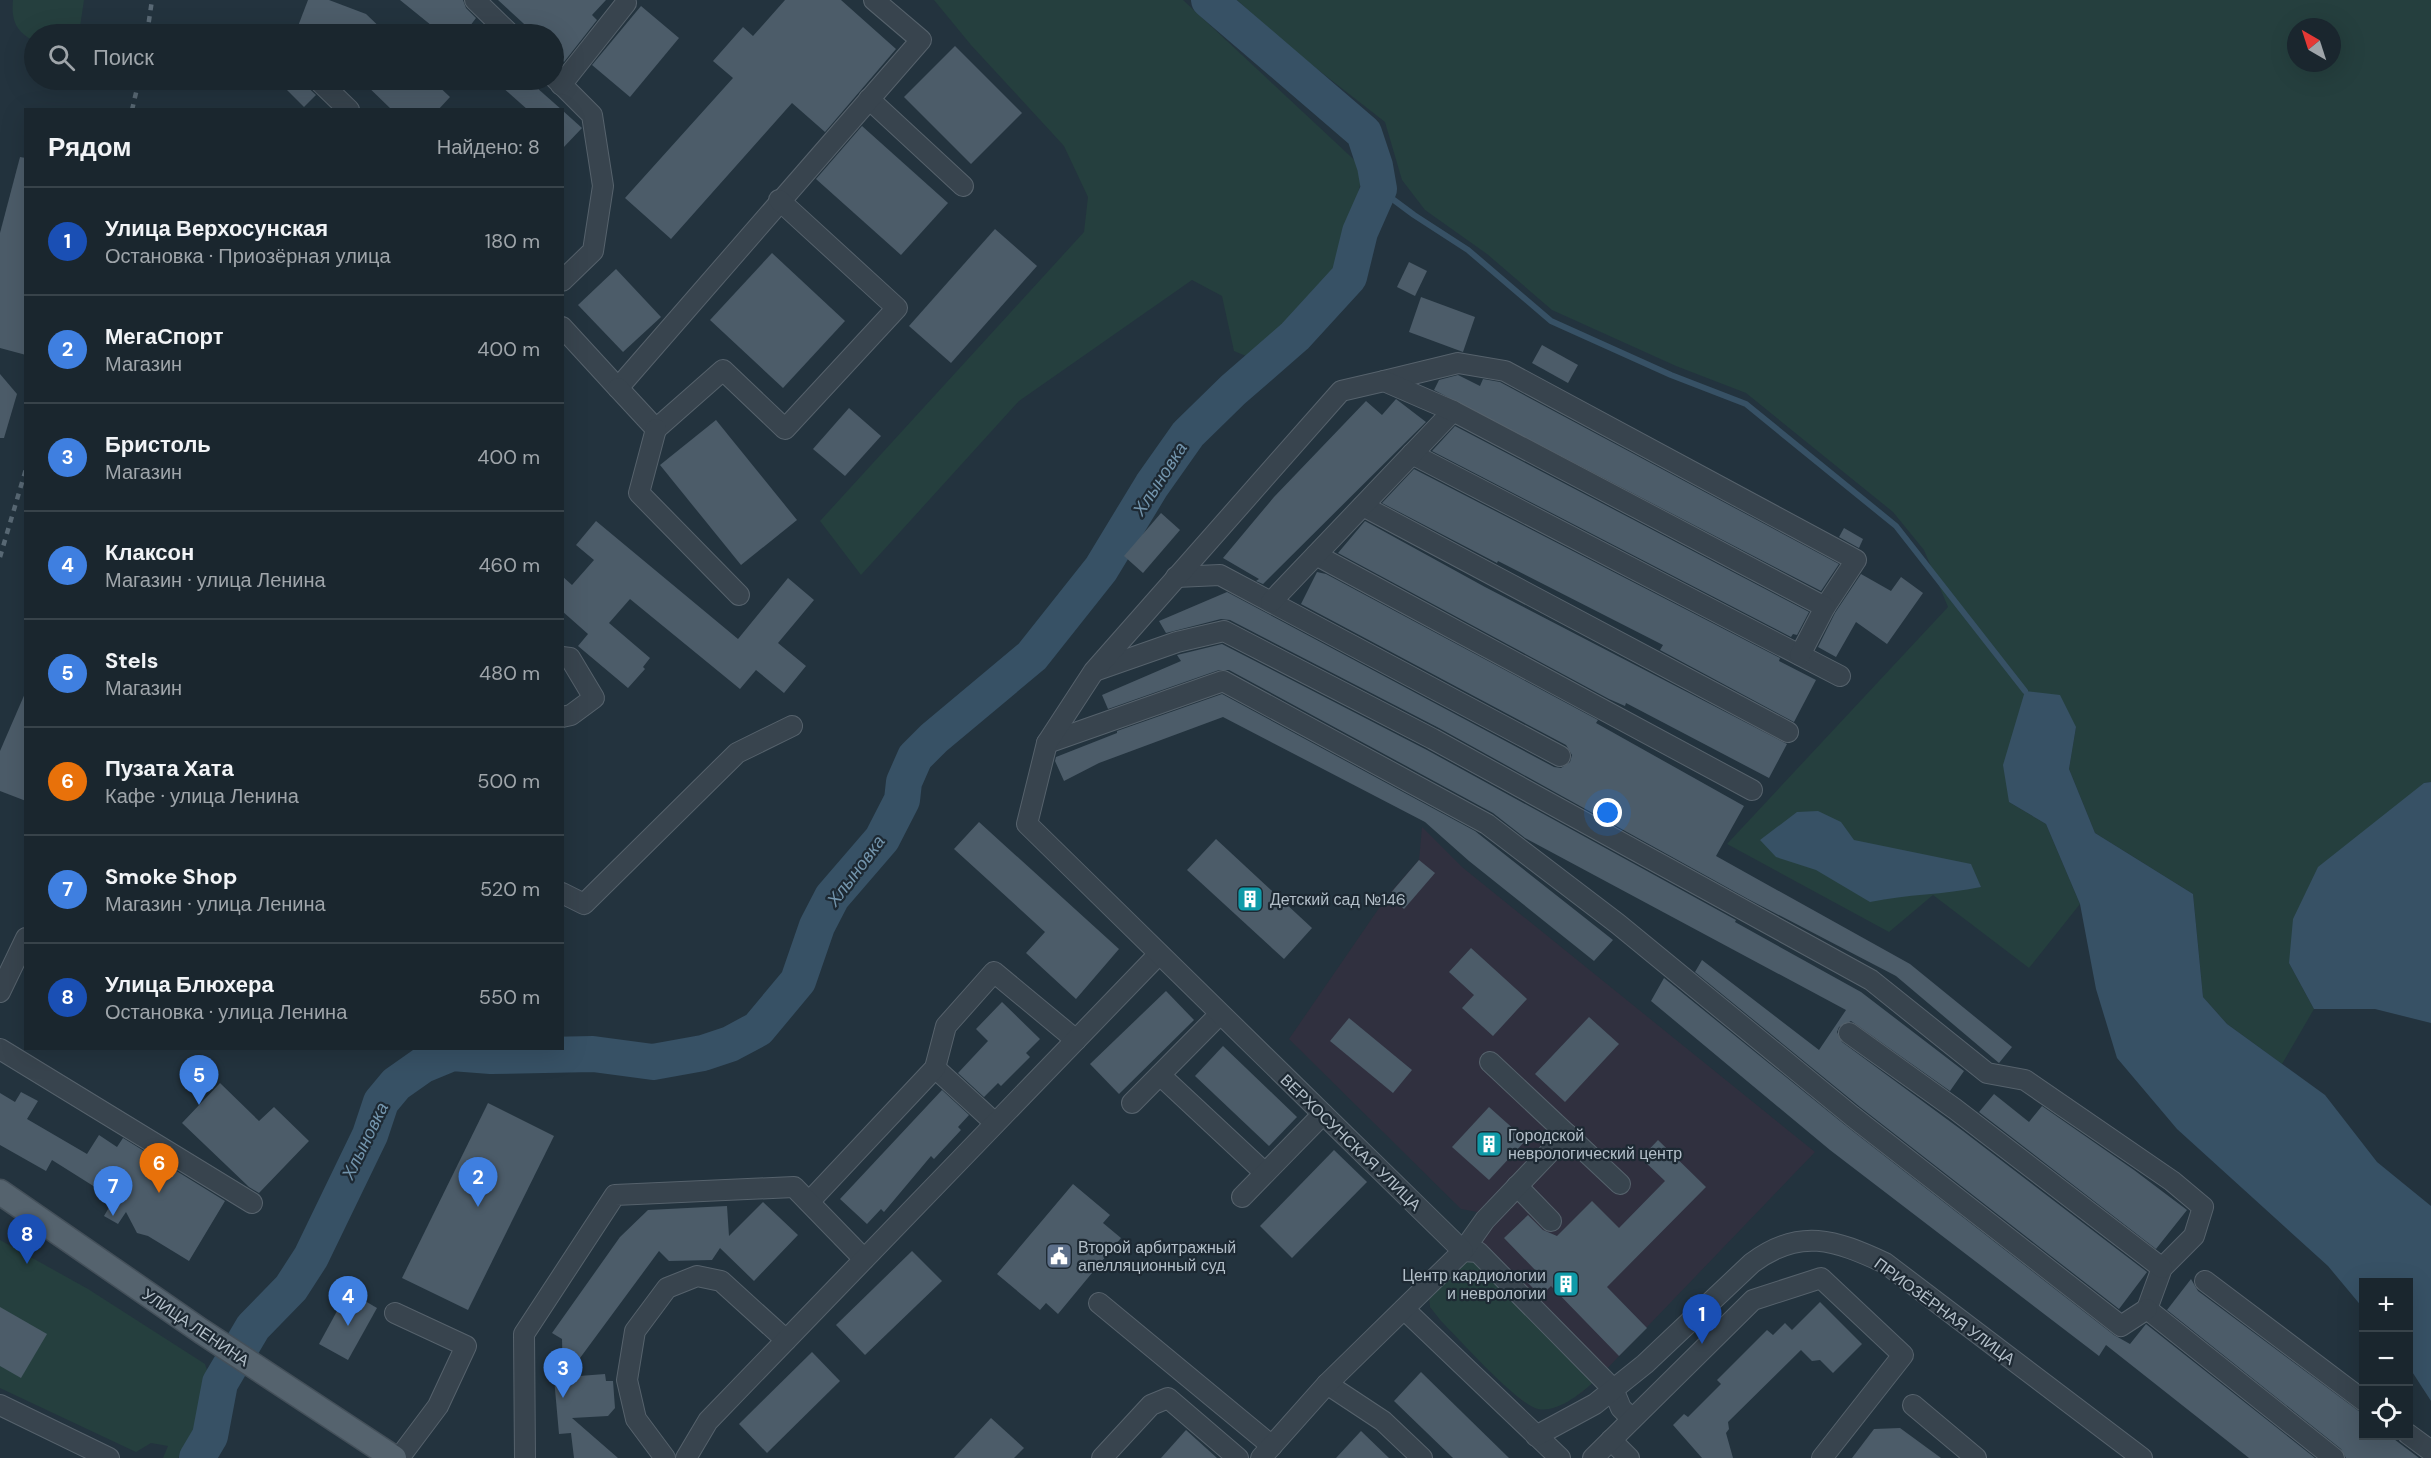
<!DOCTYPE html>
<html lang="ru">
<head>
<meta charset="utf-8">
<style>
	body { margin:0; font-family:"DM Sans",sans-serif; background:#232e36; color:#f1f3f6 }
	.controls { position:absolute; right:18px; bottom:18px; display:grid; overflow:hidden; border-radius:0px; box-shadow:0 6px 24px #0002 }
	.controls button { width:54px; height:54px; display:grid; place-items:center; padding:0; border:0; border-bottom:2px solid #38434a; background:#1a262e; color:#f1f3f6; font:30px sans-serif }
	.compass { position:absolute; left:2287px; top:18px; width:54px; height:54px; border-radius:50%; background:#1a262e; box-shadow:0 6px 24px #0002; rotate:321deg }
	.you { position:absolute; left:1608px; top:813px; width:21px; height:21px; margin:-15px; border:4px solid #fff; border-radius:50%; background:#1a73e8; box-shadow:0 0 0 9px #1a73e833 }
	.badge { display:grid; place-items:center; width:39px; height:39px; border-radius:50%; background:#bca0f2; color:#fff; font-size:20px; font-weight:700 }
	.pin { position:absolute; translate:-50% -50px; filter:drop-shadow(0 2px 3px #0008) }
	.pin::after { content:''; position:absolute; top:32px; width:21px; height:18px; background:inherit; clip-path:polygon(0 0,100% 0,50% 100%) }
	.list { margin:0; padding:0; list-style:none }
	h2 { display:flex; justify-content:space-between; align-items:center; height:78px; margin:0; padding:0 24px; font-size:26px }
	h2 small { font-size:20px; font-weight:400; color:#9fa5aa }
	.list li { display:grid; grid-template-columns:39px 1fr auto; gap:18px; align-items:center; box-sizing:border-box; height:108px; padding:0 24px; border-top:2px solid #38434a }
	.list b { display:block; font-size:22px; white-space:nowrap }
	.list p { margin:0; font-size:20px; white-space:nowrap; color:#9fa5aa }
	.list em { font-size:20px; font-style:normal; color:#9fa5aa }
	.icon { flex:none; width:33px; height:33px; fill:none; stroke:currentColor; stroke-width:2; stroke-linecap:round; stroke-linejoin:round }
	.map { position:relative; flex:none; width:2431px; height:1458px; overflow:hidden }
	.search { position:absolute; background:#1a262e; box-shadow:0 6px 24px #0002; left:24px; top:24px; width:540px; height:66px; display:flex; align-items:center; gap:15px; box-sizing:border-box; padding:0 21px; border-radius:33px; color:#9fa5aa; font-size:22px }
	.panel { position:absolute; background:#1a262e; box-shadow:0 6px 24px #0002; left:24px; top:108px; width:540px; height:942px; border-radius:0px }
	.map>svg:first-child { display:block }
	.medical { fill:#30303f }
	.green { fill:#253f3e; fill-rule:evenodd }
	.water { fill:#375165 }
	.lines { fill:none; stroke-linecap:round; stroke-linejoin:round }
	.stream { stroke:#375165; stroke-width:6 }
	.river { stroke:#375165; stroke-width:36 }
	.building { fill:#4c5c69 }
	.minor-casing { stroke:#56626c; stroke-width:22 }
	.major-casing { stroke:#44505a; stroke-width:27 }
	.minor { stroke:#38444e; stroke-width:20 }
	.major { stroke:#55636e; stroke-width:24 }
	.rail { stroke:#596975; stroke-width:4.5; stroke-dasharray:6 6; stroke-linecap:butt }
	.labels { text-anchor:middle; stroke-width:4.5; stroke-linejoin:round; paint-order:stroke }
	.poi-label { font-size:16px; fill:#b3bfc9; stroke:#1d2933; text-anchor:start }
	.street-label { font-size:16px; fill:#b3bfc9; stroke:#1d2933 }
	.water-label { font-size:18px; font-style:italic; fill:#7395ad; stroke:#1d2933 }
</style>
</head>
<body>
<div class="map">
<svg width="2431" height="1458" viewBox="0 0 2431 1458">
	<rect width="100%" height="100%" fill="#23333e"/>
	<!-- medical -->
	<polygon class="medical" points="1422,827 1462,867 1815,1152 1600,1376 1581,1393 1556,1407 1539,1409 1520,1399 1430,1307 1429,1296 1493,1228 1477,1212 1461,1209 1289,1039 1388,895 1419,860"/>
	<!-- green -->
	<g class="green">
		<path d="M13,0h71l-4,27 -4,7h-42v7c-18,-9 -23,-21 -21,-41z"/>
		<polygon points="934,0 1183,0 1364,169 1337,280 1253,359 1234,351 1222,296 1192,280 1019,401 861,575 820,521 1084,232 1088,197 1064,146 971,45"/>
		<path d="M1237,0h1194v782l-7,1 -135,180 25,46 -32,55 -55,-40 -24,-27 -10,-103 -98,-61 -26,-64 7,-42 -67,75 37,22 34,80 -51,64 -96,-73 -44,37 -162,-88 221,-237 -24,-57 -31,-38 -147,-119 -70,-27 -124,-56 -65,-56 -62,-44 -23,-30 -17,-58 -95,-74zM2296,27h36v36h-36z"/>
		<polygon points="0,1240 88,1289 205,1364 208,1373 202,1384 199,1420 178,1458 163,1458 168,1446 151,1443 136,1452 0,1388"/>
		<path d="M1469,1254l126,127c-14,12 -37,32 -57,28 -20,-4 -80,-71 -97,-88l-11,-14 -1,-11z"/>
	</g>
	<!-- water -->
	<g class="water">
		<polygon points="2025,691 2060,695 2076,727 2069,769 2095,833 2193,894 2203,997 2227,1024 2325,1095 2377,1162 2431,1206 2431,1401 2409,1367 2408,1282 2364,1282 2363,1308 2328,1266 2177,1129 2117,1058 2096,989 2080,904 2046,824 2009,802 2003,765"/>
		<polygon points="2431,782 2431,1023 2375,1009 2314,1009 2289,963 2293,919 2318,867 2424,783"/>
		<path d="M1818,811l23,11 13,18 117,24 10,23c-37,8 -74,7 -111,15l-54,-32 -40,-13 -16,-17 37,-28z"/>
	</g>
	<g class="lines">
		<!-- stream -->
		<polyline class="stream" points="1379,189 1414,215 1468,250 1551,321 1671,375 1746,404 1896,526 2025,691"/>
		<!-- river -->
		<polyline class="river" points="197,1458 210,1436 220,1383 253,1327 291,1288 311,1257 370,1135 381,1102 396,1084 423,1065 452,1053 491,1056 593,1054 653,1062 703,1053 730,1044 758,1029 798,981 817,926 832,897 882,839 902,800 904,782 915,757 934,738 1032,656 1101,569 1152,485 1188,434 1233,390 1295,336 1349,277 1360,232 1379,189 1375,166 1364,133 1209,0"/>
	</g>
	<!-- building -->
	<g class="building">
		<polygon points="308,0 329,0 366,14 387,34 295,34"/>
		<polygon points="400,0 463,0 466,8 476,18 464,34 442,34"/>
		<polygon points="498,0 606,0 592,15 597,20 564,62 554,52 554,34 535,34"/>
		<polygon points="785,0 841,0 896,49 825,132 792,103 671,239 625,198 733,78 713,61 743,27 753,36"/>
		<polygon points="641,6 679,38 630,97 592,65"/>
		<polygon points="955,46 1022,113 971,164 904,97"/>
		<polygon points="292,80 300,80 316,95 304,107 284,87"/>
		<polygon points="361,80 432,80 450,97 438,110 392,110"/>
		<polygon points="494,80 528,80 562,110 528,110"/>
		<polygon points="562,110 582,128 562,149"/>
		<polygon points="862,126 948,203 901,255 816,179"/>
		<polygon points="20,157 26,158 26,355 0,348 0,233"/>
		<polygon points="995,229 1037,266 951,363 909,326"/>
		<polygon points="772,253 845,321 783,388 710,320"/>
		<polygon points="1409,262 1427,271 1415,296 1397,287"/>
		<polygon points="616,269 661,317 623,352 578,305"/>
		<polygon points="1421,297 1475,317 1463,352 1409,332"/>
		<polygon points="1542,345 1578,365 1568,383 1532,363"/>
		<polygon points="0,374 17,394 4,438 0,438"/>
		<polygon points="1458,375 1480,386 1483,379 1500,382 1839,564 1821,591 1434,390 1439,380"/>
		<polygon points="1396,399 1426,422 1263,584 1256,581 1259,579 1223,558 1274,497 1366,401 1382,415"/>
		<polygon points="849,408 881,436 845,476 813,449"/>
		<polygon points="716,420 797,520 741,565 660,465"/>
		<polygon points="1455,426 1809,612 1797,635 1793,634 1791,637 1432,451"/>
		<polygon points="1414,469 1780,658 1779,661 1816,680 1794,722 1660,650 1663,645 1498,561 1497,563 1382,503"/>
		<polygon points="1161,513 1180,530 1143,573 1124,556"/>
		<polygon points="596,521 738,639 788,578 814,600 778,643 806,666 784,693 756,670 740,689 630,599 609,623 650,658 643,667 645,669 628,688 578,646 588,634 562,611 562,576 572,585 594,560 576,545"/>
		<polygon points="1365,521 1485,587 1787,744 1769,778 1626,703 1625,706 1609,699 1338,553"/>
		<polygon points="1844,528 1863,539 1859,548 1839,537"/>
		<polygon points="1317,572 1326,574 1598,720 1596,723 1744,806 1716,856 1910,964 2012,1047 1999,1063 1896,976 1748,899 1439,728 1230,620 1221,619 1166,633 1159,621 1227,592 1554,767 1561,768 1570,762 1572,755 1566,745 1301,604"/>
		<polygon points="1861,574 1891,591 1901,577 1923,593 1887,644 1856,622 1836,657 1818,647 1835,613"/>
		<polygon points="1222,644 1427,750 1736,920 1735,922 1861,992 1964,1071 1950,1091 1851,1021 1839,1027 1837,1032 1842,1042 1963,1131 2147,1272 2119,1309 1860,1107 1695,972 1702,960 1819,1050 1846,1010 1525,838 1493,813 1229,670 1219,670 1108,709 1102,695 1181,661 1177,655"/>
		<polygon points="26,691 26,801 0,791 0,751"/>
		<polygon points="1222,694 1475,831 1613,940 1594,961 1469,861 1425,822 1223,717 1099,763 1064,781 1055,761 1056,757 1117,733 1117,731"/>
		<polygon points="979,822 1119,949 1076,999 1026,953 1045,932 954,849"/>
		<polygon points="1216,839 1312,928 1284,959 1187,870"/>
		<polygon points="1419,860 1435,873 1404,909 1389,895"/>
		<polygon points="1471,948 1527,999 1493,1036 1462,1008 1474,995 1449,972"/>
		<polygon points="1664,978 1845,1125 2114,1335 2130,1344 2146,1324 2315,1458 2249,1458 2106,1345 2099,1356 1830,1150 1651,1001"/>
		<polygon points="1166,991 1194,1020 1119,1094 1090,1064"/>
		<polygon points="1002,1002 1040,1039 1026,1053 1030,1057 1001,1086 998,1083 984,1097 958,1073 988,1041 976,1029"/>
		<polygon points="1589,1017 1619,1044 1565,1102 1535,1074"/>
		<polygon points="1349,1018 1412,1070 1393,1093 1330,1041"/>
		<polygon points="1223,1046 1297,1117 1269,1146 1195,1076"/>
		<polygon points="220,1083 259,1121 274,1107 309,1141 259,1193 249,1187 182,1123"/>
		<polygon points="942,1090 969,1115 958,1127 961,1130 934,1159 931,1156 884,1212 881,1209 867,1224 840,1199"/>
		<polygon points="21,1092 38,1101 27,1119 87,1154 99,1135 117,1147 123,1138 225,1201 189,1261 148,1236 137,1233 126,1212 118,1224 104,1216 114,1199 52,1160 46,1171 0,1145 0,1093 15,1102"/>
		<polygon points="1994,1094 2029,1122 2042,1106 2134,1170 2187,1210 2156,1249 1979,1112"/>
		<polygon points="488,1103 554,1136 468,1310 402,1278"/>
		<polygon points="1489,1107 1526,1140 1489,1180 1452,1147"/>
		<polygon points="1658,1140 1706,1187 1607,1287 1647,1328 1619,1356 1551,1286 1541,1296 1527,1282 1537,1272 1504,1238 1528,1215 1543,1230 1557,1236 1592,1201 1619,1228 1665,1181 1641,1158"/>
		<polygon points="1334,1150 1367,1182 1292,1258 1260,1226"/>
		<polygon points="1073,1184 1110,1215 1103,1223 1121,1238 1058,1314 1046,1303 1040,1310 997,1274"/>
		<polygon points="763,1202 798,1235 754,1281 720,1248 712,1260 669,1261 659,1251 566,1377 605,1374 606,1381 613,1381 615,1408 608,1416 572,1418 618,1458 574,1458 571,1433 559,1434 554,1378 563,1377 562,1339 552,1333 620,1237 648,1210 727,1206 729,1236"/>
		<polygon points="912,1251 942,1281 865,1355 836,1325"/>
		<polygon points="2191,1279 2198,1291 2364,1415 2364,1436 2390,1436 2419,1458 2346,1458 2341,1449 2167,1310"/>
		<polygon points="348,1291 377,1308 348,1360 319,1344"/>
		<polygon points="1820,1302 1862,1344 1833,1373 1820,1360 1812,1361 1801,1350 1728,1422 1729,1429 1726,1433 1733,1458 1702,1458 1673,1425 1684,1414 1688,1417 1721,1384 1717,1380 1767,1330 1773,1335 1785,1323 1792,1330"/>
		<polygon points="0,1307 47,1334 21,1378 0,1366"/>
		<polygon points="812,1352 840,1381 767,1453 739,1424"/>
		<polygon points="1421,1372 1509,1458 1453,1458 1394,1401"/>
		<polygon points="991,1418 1024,1448 1014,1458 954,1458"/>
		<polygon points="1900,1428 1941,1458 1852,1458 1874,1429"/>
		<polygon points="1186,1430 1217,1458 1161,1458"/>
		<polygon points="1361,1431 1389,1458 1336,1458"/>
	</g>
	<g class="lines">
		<defs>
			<g id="minor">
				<polyline points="475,0 510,34"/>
				<polyline points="554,77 592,115 603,186 593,251 562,281"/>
				<polyline points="318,80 349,110"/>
				<polyline points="561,85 626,3"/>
				<polyline points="869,99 963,186"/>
				<polyline points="562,327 618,388 921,40 874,0"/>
				<polyline points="1384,381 1458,363 1505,371 1856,560 1825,607"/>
				<polyline points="618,388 656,429 723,370 785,429 897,308 779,200"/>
				<polyline points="656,429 639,493 739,595"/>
				<polyline points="1412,454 1840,676"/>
				<polyline points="1363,506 1788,732"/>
				<polyline points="1316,555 1752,790"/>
				<polyline points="1176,577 1220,575 1560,756"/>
				<polyline points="1271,602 1453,411"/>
				<polyline points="562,657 570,658 594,698 571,715 562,717"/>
				<polyline points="1097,670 1177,642 1224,631 1433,739 1871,980 1987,1073 2025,1080 2172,1181 2203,1207 2194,1236 2162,1268 2147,1309 2334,1458"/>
				<polyline points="1047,743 1223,681 1487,824 1618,924 1852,1116 2121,1326 2147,1309"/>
				<polyline points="562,893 584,904 737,753 792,726"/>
				<polyline points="0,992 26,938"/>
				<polyline points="1849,1033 1955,1109 2162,1268"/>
				<polyline points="0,1049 252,1203"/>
				<polyline points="1490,1062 1620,1184"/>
				<polyline points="935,1068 995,1123"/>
				<polyline points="1160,1075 1265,1173"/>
				<polyline points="1132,1103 1220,1014"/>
				<polyline points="1517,1186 1551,1221"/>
				<polyline points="1242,1197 1323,1114"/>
				<polyline points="809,1202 935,1068 946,1026 994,972 1076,1040"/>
				<polyline points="1463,1251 1478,1252 1613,1389 1621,1408 1632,1419"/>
				<polyline points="1463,1251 1485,1220 1567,1134"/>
				<polyline points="2205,1281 2364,1401"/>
				<polyline points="1099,1303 1272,1446"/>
				<polyline points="1404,1309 1560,1458"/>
				<polyline points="395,1313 466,1346 438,1406 399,1458"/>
				<polyline points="1327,1384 1383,1421 1422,1458"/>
				<polyline points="0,1405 109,1458"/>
				<polyline points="1913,1405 1976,1458"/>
				<polyline points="2408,1434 2431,1451"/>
				<path d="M1536,1436l59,-32 50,-40 107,-101c48,-36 83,-23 133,0l257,195"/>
				<polyline points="1611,1440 1629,1458"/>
				<polyline points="525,1458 524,1334 615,1195 794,1187 864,1259"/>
				<polyline points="665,1458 636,1419 627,1380 635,1331 667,1288 697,1276 721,1281 786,1340"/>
				<polyline points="686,1458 708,1421 1159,954"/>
				<polyline points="1102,1458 1151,1405 1168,1398 1238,1458"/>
				<polyline points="1261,1458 1327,1384 1463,1251 1027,824 1047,743 1094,671 1341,391 1384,381 1453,411 1825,607 1800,655"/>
				<polyline points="1593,1458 1753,1300 1821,1278 1903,1355 1822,1458"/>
			</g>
			<polyline id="major" points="0,1192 201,1331 394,1458"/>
		</defs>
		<!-- minor casing -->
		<use href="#minor" class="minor-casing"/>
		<!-- major casing -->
		<use href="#major" class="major-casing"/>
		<!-- minor -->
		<use href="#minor" class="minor"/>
		<!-- major -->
		<use href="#major" class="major"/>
		<!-- rail -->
		<g class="rail">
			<polyline points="147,34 152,0"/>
			<polyline points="132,110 139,80"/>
			<polyline points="0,557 26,469"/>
		</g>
	</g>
	<!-- icons -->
	<defs>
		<symbol id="building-square" viewBox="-11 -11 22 22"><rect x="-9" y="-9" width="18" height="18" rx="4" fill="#0f9aa8" stroke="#1d2933"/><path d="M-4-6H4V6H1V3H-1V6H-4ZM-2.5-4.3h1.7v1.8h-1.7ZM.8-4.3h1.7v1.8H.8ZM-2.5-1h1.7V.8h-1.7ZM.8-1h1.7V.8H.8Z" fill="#fff"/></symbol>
		<symbol id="civic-square" viewBox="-11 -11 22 22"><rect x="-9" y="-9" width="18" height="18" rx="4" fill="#5c6f8a" stroke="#1d2933"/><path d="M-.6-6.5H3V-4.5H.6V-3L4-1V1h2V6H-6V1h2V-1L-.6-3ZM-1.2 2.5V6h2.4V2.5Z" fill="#fff"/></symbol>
	</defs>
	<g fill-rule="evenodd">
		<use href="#building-square" x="1235" y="884" width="30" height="30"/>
		<use href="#building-square" x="1474" y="1129" width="30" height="30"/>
		<use href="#civic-square" x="1044" y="1241" width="30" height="30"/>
		<use href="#building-square" x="1551" y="1269" width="30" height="30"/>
	</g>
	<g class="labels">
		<!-- poi labels -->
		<g class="poi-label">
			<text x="1270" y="905">Детский сад №146</text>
			<text x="1508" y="1141">Городской<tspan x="1508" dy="18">неврологический центр</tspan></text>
			<text x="1078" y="1253">Второй арбитражный<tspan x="1078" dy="18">апелляционный суд</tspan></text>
			<text x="1546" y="1281" text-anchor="end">Центр кардиологии<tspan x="1546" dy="18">и неврологии</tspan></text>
		</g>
		<!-- street labels -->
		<g class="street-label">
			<text transform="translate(1351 1142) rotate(44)" y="6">ВЕРХОСУНСКАЯ УЛИЦА</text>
			<text transform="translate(1945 1311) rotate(36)" y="6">ПРИОЗЁРНАЯ УЛИЦА</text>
			<text transform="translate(196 1327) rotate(34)" y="6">УЛИЦА ЛЕНИНА</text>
		</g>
		<!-- water labels -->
		<g class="water-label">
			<text transform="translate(1160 479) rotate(-57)" y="6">Хлыновка</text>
			<text transform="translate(856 871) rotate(-53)" y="6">Хлыновка</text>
			<text transform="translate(365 1141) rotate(-64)" y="6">Хлыновка</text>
		</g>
	</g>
</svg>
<div class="controls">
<button>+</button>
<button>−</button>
<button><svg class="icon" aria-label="locate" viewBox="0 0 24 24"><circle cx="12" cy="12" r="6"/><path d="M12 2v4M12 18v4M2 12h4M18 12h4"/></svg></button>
</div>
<svg class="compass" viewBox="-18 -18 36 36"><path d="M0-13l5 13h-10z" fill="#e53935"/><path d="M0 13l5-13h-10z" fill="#9fa5aa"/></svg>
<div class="you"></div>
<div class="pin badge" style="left:1702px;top:1344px;background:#1a4fb4">1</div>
<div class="pin badge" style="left:478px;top:1207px;background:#3f7fe0">2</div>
<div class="pin badge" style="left:563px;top:1398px;background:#3f7fe0">3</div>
<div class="pin badge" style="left:348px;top:1326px;background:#3f7fe0">4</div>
<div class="pin badge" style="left:199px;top:1105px;background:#3f7fe0">5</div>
<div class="pin badge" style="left:159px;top:1193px;background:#e8710a">6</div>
<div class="pin badge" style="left:113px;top:1216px;background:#3f7fe0">7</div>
<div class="pin badge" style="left:27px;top:1264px;background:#1a4fb4">8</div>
<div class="search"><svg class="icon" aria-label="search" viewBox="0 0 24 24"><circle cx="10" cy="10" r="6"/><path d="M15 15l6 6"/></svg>Поиск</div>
<section class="panel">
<h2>Рядом<small>Найдено: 8</small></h2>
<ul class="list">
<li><span class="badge" style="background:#1a4fb4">1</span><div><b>Улица Верхосунская</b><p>Остановка · Приозёрная улица</p></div><em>180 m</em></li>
<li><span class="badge" style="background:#3f7fe0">2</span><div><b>МегаСпорт</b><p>Магазин</p></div><em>400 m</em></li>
<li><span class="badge" style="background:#3f7fe0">3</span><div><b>Бристоль</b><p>Магазин</p></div><em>400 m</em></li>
<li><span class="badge" style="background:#3f7fe0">4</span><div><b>Клаксон</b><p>Магазин · улица Ленина</p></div><em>460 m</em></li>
<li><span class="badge" style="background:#3f7fe0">5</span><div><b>Stels</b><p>Магазин</p></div><em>480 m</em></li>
<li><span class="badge" style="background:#e8710a">6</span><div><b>Пузата Хата</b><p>Кафе · улица Ленина</p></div><em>500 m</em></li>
<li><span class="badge" style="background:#3f7fe0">7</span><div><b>Smoke Shop</b><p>Магазин · улица Ленина</p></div><em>520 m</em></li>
<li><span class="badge" style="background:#1a4fb4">8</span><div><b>Улица Блюхера</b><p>Остановка · улица Ленина</p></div><em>550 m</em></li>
</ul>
</section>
</div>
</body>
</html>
